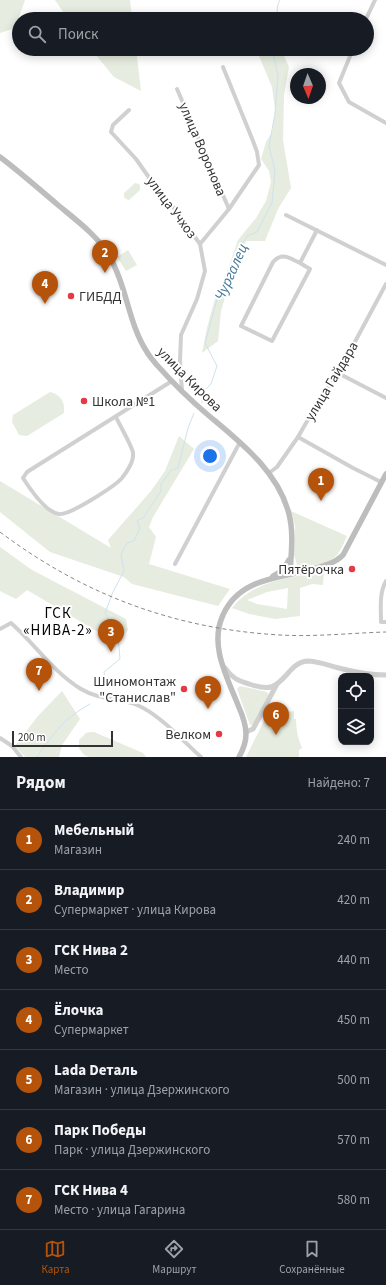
<!DOCTYPE html>
<html lang="ru">
<head>
<meta charset="utf-8">
<style>
	body { margin:0; font-family:"Source Sans 3",sans-serif; background:#242831; color:#f1f3f6 }
	.controls { position:absolute; right:12px; bottom:12px; display:grid; overflow:hidden; border-radius:8px; box-shadow:0 2px 10px #0003 }
	.controls button { width:36px; height:36px; display:grid; place-items:center; padding:0; border:0; border-bottom:1px solid #363941; background:#171b24; color:#f1f3f6; font:20px sans-serif }
	.compass { position:absolute; left:290px; top:68px; width:36px; height:36px; border-radius:50%; background:#171b24; box-shadow:0 2px 10px #0003; rotate:178deg }
	.scale { position:absolute; left:12px; bottom:10px; width:101px; box-sizing:border-box; padding-left:4px; border:2px solid #333; border-top:0; font-size:11px; line-height:14px; white-space:nowrap; color:#333; -webkit-text-stroke:3px #fff; paint-order:stroke }
	.you { position:absolute; left:210px; top:456px; width:14px; height:14px; margin:-10px; border:3px solid #fff; border-radius:50%; background:#1a73e8; box-shadow:0 0 0 6px #1a73e833 }
	.badge { display:grid; place-items:center; width:26px; height:26px; border-radius:50%; background:#b45309; color:#fff; font-size:13px; font-weight:700 }
	.pin { position:absolute; translate:-50% -33px; filter:drop-shadow(0 1px 2px #0008) }
	.pin::after { content:''; position:absolute; top:21px; width:14px; height:12px; background:inherit; clip-path:polygon(0 0,100% 0,50% 100%) }
	.list { margin:0; padding:0; list-style:none }
	h2 { display:flex; justify-content:space-between; align-items:center; height:52px; margin:0; padding:0 16px; font-size:17px }
	h2 small { font-size:13px; font-weight:400; color:#9ea1a6 }
	.list li { display:grid; grid-template-columns:26px 1fr auto; gap:12px; align-items:center; box-sizing:border-box; height:60px; padding:0 16px; border-top:1px solid #363941 }
	.list b { display:block; font-size:15px; white-space:nowrap }
	.list p { margin:0; font-size:13px; white-space:nowrap; color:#9ea1a6 }
	.list em { font-size:13px; font-style:normal; color:#9ea1a6 }
	.icon { flex:none; width:22px; height:22px; fill:none; stroke:currentColor; stroke-width:2; stroke-linecap:round; stroke-linejoin:round }
	.map { position:relative; flex:none; width:386px; height:757px; overflow:hidden }
	.search { position:absolute; background:#171b24; box-shadow:0 2px 10px #0003; left:12px; right:12px; top:12px; height:44px; display:flex; align-items:center; gap:10px; box-sizing:border-box; padding:0 14px; border-radius:22px; color:#9ea1a6; font-size:15px }
	.sheet { height:472px; background:#171b24 }
	nav { display:flex; justify-content:space-around; align-items:center; box-sizing:border-box; height:56px; border-top:1px solid #363941; background:#171b24; font-size:11px; color:#9ea1a6 }
	nav a { display:grid; justify-items:center; gap:2px }
	nav .on { color:#b45309 }
	.map>svg:first-child { display:block }
	.green { fill:#e6ecdf; fill-rule:evenodd }
	.lines { fill:none; stroke-linecap:round; stroke-linejoin:round }
	.stream { stroke:#cfe2ee; stroke-width:1 }
	.minor { stroke:#d0d0d0; stroke-width:4 }
	.tertiary { stroke:#d0d0d0; stroke-width:5 }
	.secondary { stroke:#bdbdbd; stroke-width:5.5 }
	.rail { stroke:#888; stroke-width:1; stroke-dasharray:4 3; stroke-linecap:butt }
	.poi-dot { fill:#e63946; stroke:#fff; stroke-width:1.5 }
	.labels { text-anchor:middle; stroke-width:4; stroke-linejoin:round; paint-order:stroke }
	.street-label { font-size:14px; fill:#333; stroke:#fff }
	.poi-label { font-size:14px; fill:#333; stroke:#fff; text-anchor:end }
	.water-label { font-size:15px; font-style:italic; fill:#3f7597; stroke:#fff }
	.neighbourhood-label { font-size:15px; letter-spacing:1px; fill:#000; stroke:#fff }
</style>
</head>
<body>
<div class="map">
<svg width="386" height="757" viewBox="0 0 386 757">
	<rect width="100%" height="100%" fill="#fff"/>
	<!-- green -->
	<g class="green">
		<polygon points="0,0 25,0 15,28 0,33"/>
		<polygon points="55,0 130,0 132,19 68,19"/>
		<polygon points="91,49 136,49 141,91 114,77"/>
		<polygon points="264,49 281,49 289,67 284,95 283,140 291,188 278,209 265,241 246,241 228,287 221,311 218,341 202,353 207,328 214,302 229,266 238,240 256,218 266,201 271,182 269,171 261,159 266,142 272,132 275,110 272,87 259,56"/>
		<polygon points="135,183 139,184 140,186 140,190 129,200 126,199 124,197 124,193"/>
		<polygon points="128,250 137,265 126,271 117,257"/>
		<path d="M50,392c11,3 15,10 14,21l-37,23 -8,-1 -7,-13 1,-7z"/>
		<polygon points="179,436 194,449 153,517 149,527 156,537 149,564 230,589 218,606 132,584 124,577 50,552 0,512 0,481 111,548 108,540 151,491 165,471"/>
		<path d="M291,511l56,25c-3,6 -6,15 -11,20 -10,10 -26,10 -39,9l-3,-10 1,-29z"/>
		<polygon points="0,547 32,570 126,619 128,630 117,643 27,590 16,599 0,591"/>
		<path d="M324,572l-1,13 -11,-1 -12,4v28l-25,3 -26,-5 -17,-6c22,-28 59,-31 92,-36zM288,588l-1,21 -30,-5 -10,-4 20,-8z"/>
		<polygon points="240,686 267,692 269,696 254,724 250,725 237,689"/>
		<polygon points="62,691 80,719 62,745 59,757 25,757 15,746 38,716"/>
		<path d="M272,705l4,3 3,-1 7,3 1,2 7,-1v8h2c0,10 2,20 6,29l-3,2v7h-53z"/>
		<polygon points="90,732 94,732 143,753 146,757 89,757 84,755 79,748 79,740 86,733"/>
	</g>
	<g class="lines">
		<!-- stream -->
		<g class="stream">
			<polyline points="276,19 278,4 280,0"/>
			<polyline points="202,403 203,392 211,384 217,366 205,343 218,296 239,249 247,236 257,232 272,203 275,171 269,146 275,113 278,76 272,49"/>
			<polyline points="101,688 105,678 104,672 120,659 118,635 105,613 113,592 124,571 121,554 127,543 134,541 140,528 137,521 143,518 161,491 161,484 171,470 178,468 188,428 194,413"/>
			<path d="M37,757c17,-24 26,-38 53,-53"/>
		</g>
		<!-- minor -->
		<g class="minor">
			<polyline points="366,19 375,0"/>
			<polyline points="353,49 339,83 349,102 386,123"/>
			<polyline points="177,89 229,209"/>
			<polyline points="129,110 113,125 111,132 136,159 155,186 173,207 200,244 205,271 197,299 181,335 180,361 182,391"/>
			<polyline points="286,215 386,265"/>
			<polyline points="200,244 229,209 259,165 257,152 253,141 223,67"/>
			<path d="M300,263c-11,-5 -18,-11 -27,-1l-32,64 31,15 38,-72 -10,-6 17,-33"/>
			<polyline points="338,373 386,398"/>
			<path d="M116,417c3,7 17,31 17,36 1,8 -6,19 -11,25 -7,8 -53,38 -63,36 -14,-2 -29,-25 -36,-36l4,-6 145,-91"/>
			<polyline points="298,437 353,468 381,482"/>
			<polyline points="269,473 277,467 298,437 321,397 335,379 386,284"/>
			<polyline points="175,564 240,442"/>
			<path d="M386,581c-7,12 -5,27 -5,41h5"/>
			<path d="M0,629l11,-6c24,21 42,49 70,66 18,11 38,9 56,16 22,9 46,36 64,52"/>
			<polyline points="0,738 12,746 21,757"/>
		</g>
		<!-- tertiary -->
		<g class="tertiary">
			<path d="M225,668c6,9 13,13 24,16 6,2 15,5 22,3 14,-4 20,-25 36,-26 13,0 25,6 36,8 15,4 28,6 43,6"/>
			<polyline points="246,732 253,729 277,684"/>
		</g>
		<!-- secondary -->
		<g class="secondary">
			<path d="M0,157c20,15 39,32 58,48 18,15 40,31 51,51 18,30 19,67 38,96 2,4 6,8 9,12 16,18 33,35 52,51 32,27 70,56 81,99 5,20 2,40 1,60"/>
			<polyline points="273,576 283,570 289,560"/>
			<path d="M239,757c4,-7 7,-15 7,-23 0,-10 -4,-20 -8,-29 -11,-28 -29,-60 -15,-90 16,-37 57,-37 90,-46 11,-3 22,-6 30,-14l43,-81"/>
		</g>
		<!-- rail -->
		<path class="rail" d="M0,532c84,63 175,97 280,103 35,2 71,-2 106,-3"/>
	</g>
	<!-- markers -->
	<g class="poi-dot">
		<circle cx="71" cy="296" r="4"/>
		<circle cx="84" cy="401" r="4"/>
		<circle cx="352" cy="569" r="4"/>
		<circle cx="184" cy="689" r="4"/>
		<circle cx="219" cy="734" r="4"/>
	</g>
	<g class="labels">
		<!-- street labels -->
		<g class="street-label">
			<text transform="translate(203 149) rotate(67)" y="5">улица Воронова</text>
			<text transform="translate(172 207) rotate(53)" y="5">улица Учхоз</text>
			<text transform="translate(190 379) rotate(45)" y="5">улица Кирова</text>
			<text transform="translate(331 381) rotate(-59)" y="5">улица Гайдара</text>
		</g>
		<!-- poi labels -->
		<g class="poi-label">
			<text x="79" y="301" text-anchor="start">ГИБДД</text>
			<text x="92" y="406" text-anchor="start">Школа №1</text>
			<text x="344" y="574">Пятёрочка</text>
			<text x="176" y="686">Шиномонтаж<tspan x="176" dy="16">"Станислав"</tspan></text>
			<text x="211" y="739">Велком</text>
		</g>
		<!-- water labels -->
		<g class="water-label">
			<text transform="translate(231 272) rotate(-66)" y="5">Чургалец</text>
		</g>
		<!-- neighbourhood labels -->
		<g class="neighbourhood-label">
			<text x="58" y="618">ГСК<tspan x="58" dy="17">«НИВА-2»</tspan></text>
		</g>
	</g>
</svg>
<div class="controls">
<button><svg class="icon" aria-label="locate" viewBox="0 0 24 24"><circle cx="12" cy="12" r="6"/><path d="M12 2v4M12 18v4M2 12h4M18 12h4"/></svg></button>
<button><svg class="icon" aria-label="layers" viewBox="0 0 24 24"><path d="M12 4l9 5-9 5-9-5zM3 14l9 5 9-5"/></svg></button>
</div>
<svg class="compass" viewBox="-18 -18 36 36"><path d="M0-13l5 13h-10z" fill="#e53935"/><path d="M0 13l5-13h-10z" fill="#9ea1a6"/></svg>
<div class="scale">200 m</div>
<div class="you"></div>
<div class="pin badge" style="left:321px;top:501px">1</div>
<div class="pin badge" style="left:105px;top:273px">2</div>
<div class="pin badge" style="left:111px;top:652px">3</div>
<div class="pin badge" style="left:45px;top:304px">4</div>
<div class="pin badge" style="left:208px;top:709px">5</div>
<div class="pin badge" style="left:276px;top:735px">6</div>
<div class="pin badge" style="left:39px;top:691px">7</div>
<div class="search"><svg class="icon" aria-label="search" viewBox="0 0 24 24"><circle cx="10" cy="10" r="6"/><path d="M15 15l6 6"/></svg>Поиск</div>
</div>
<section class="sheet">
<h2>Рядом<small>Найдено: 7</small></h2>
<ul class="list">
<li><span class="badge">1</span><div><b>Мебельный</b><p>Магазин</p></div><em>240 m</em></li>
<li><span class="badge">2</span><div><b>Владимир</b><p>Супермаркет · улица Кирова</p></div><em>420 m</em></li>
<li><span class="badge">3</span><div><b>ГСК Нива 2</b><p>Место</p></div><em>440 m</em></li>
<li><span class="badge">4</span><div><b>Ёлочка</b><p>Супермаркет</p></div><em>450 m</em></li>
<li><span class="badge">5</span><div><b>Lada Dеталь</b><p>Магазин · улица Дзержинского</p></div><em>500 m</em></li>
<li><span class="badge">6</span><div><b>Парк Победы</b><p>Парк · улица Дзержинского</p></div><em>570 m</em></li>
<li><span class="badge">7</span><div><b>ГСК Нива 4</b><p>Место · улица Гагарина</p></div><em>580 m</em></li>
</ul>
</section>
<nav>
<a class="on"><svg class="icon" aria-label="map" viewBox="0 0 24 24"><path d="M3 6l6-2 6 2 6-2v14l-6 2-6-2-6 2zM9 4v14M15 6v14"/></svg>Карта</a>
<a><svg class="icon" aria-label="directions" viewBox="0 0 24 24"><path d="M12 3l9 9-9 9-9-9zM9 14v-3h6M13 9l2 2-2 2"/></svg>Маршрут</a>
<a><svg class="icon" aria-label="saved" viewBox="0 0 24 24"><path d="M7 4h10v16l-5-4-5 4z"/></svg>Сохранённые</a>
</nav>
</body>
</html>
